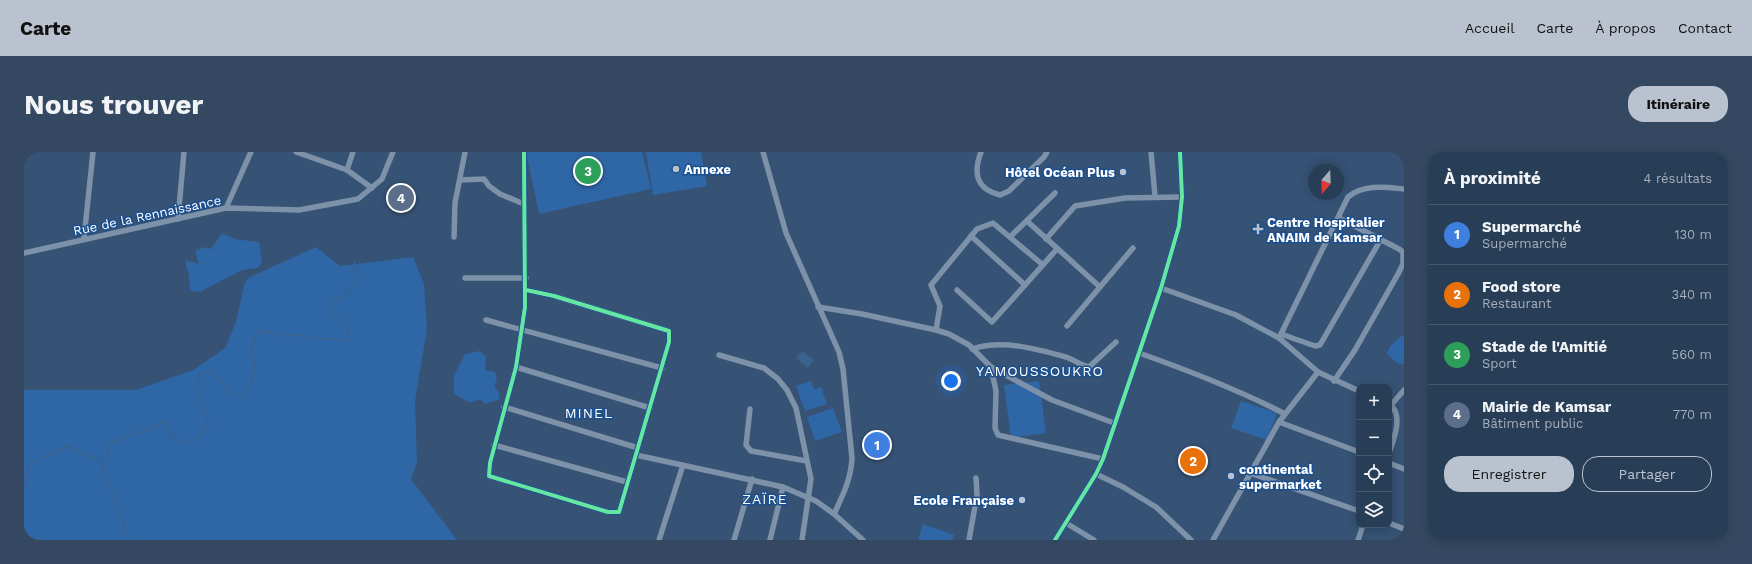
<!DOCTYPE html>
<html lang="fr">
<head>
<meta charset="utf-8">
<style>
	body { margin:0; font-family:"Work Sans",sans-serif; background:#344961; color:#f1f3f6 }
	.controls { position:absolute; right:12px; bottom:12px; display:grid; overflow:hidden; border-radius:8px; box-shadow:0 2px 10px #0003 }
	.controls button { width:36px; height:36px; display:grid; place-items:center; padding:0; border:0; border-bottom:1px solid #44576d; background:#283e57; color:#f1f3f6; font:20px sans-serif }
	.compass { position:absolute; left:1284px; top:12px; width:36px; height:36px; border-radius:50%; background:#283e57; box-shadow:0 2px 10px #0003; rotate:199deg }
	.you { position:absolute; left:927px; top:229px; width:14px; height:14px; margin:-10px; border:3px solid #fff; border-radius:50%; background:#1a73e8; box-shadow:0 0 0 6px #1a73e833 }
	.badge { display:grid; place-items:center; width:26px; height:26px; border-radius:50%; background:#b9c2ce; color:#fff; font-size:13px; font-weight:700 }
	.pin { position:absolute; translate:-50% -50%; border:2px solid #fff; box-shadow:0 1px 4px #0006 }
	.list { margin:0; padding:0; list-style:none }
	h2 { display:flex; justify-content:space-between; align-items:center; height:52px; margin:0; padding:0 16px; font-size:17px }
	h2 small { font-size:13px; font-weight:400; color:#a5aeba }
	.list li { display:grid; grid-template-columns:26px 1fr auto; gap:12px; align-items:center; box-sizing:border-box; height:60px; padding:0 16px; border-top:1px solid #44576d }
	.list b { display:block; font-size:15px; white-space:nowrap }
	.list p { margin:0; font-size:13px; white-space:nowrap; color:#a5aeba }
	.list em { font-size:13px; font-style:normal; color:#a5aeba }
	.actions { display:flex; gap:8px; padding:12px 16px }
	.actions a { flex:1; padding:9px 0; border:1px solid #b9c2ce; border-radius:16px; text-align:center; font-size:14px; color:#b9c2ce }
	.actions .main { background:#b9c2ce; color:#111 }
	.icon { flex:none; width:22px; height:22px; fill:none; stroke:currentColor; stroke-width:2; stroke-linecap:round; stroke-linejoin:round }
	.map { position:relative; flex:none; width:1380px; height:388px; overflow:hidden; border-radius:16px }
	header { display:flex; align-items:center; gap:24px; box-sizing:border-box; height:56px; padding:0 20px; background:#b9c2ce; color:#111 }
	header strong { font-size:19px }
	nav { display:flex; gap:22px; margin-inline-start:auto; font-size:14px }
	.intro { display:flex; align-items:center; justify-content:space-between; box-sizing:border-box; height:96px; padding:0 24px }
	h1 { margin:0; font-size:28px }
	.button { padding:10px 18px; border-radius:16px; background:#b9c2ce; color:#111; font-size:14px; font-weight:700 }
	main { display:flex; gap:24px; padding:0 24px }
	aside { flex:1; background:#283e57; border-radius:16px; box-shadow:0 2px 10px #0003 }
	.map>svg:first-child { display:block }
	.green { fill:#2f66a5 }
	.water { fill:#3b618d }
	.lines { fill:none; stroke-linecap:round; stroke-linejoin:round }
	.stream { stroke:#3b618d; stroke-width:1.5 }
	.street { stroke:#7d92a8; stroke-width:5.5 }
	.cycleway-casing { stroke:#1b4f8f; stroke-width:6 }
	.cycleway { stroke:#66e7a1; stroke-width:4 }
	.poi-dot { fill:#b9c2ce; stroke:#1b4f8f; stroke-width:1.5 }
	.labels { text-anchor:middle; stroke-width:3; stroke-linejoin:round; paint-order:stroke }
	.poi-label { font-size:13px; font-weight:bold; fill:#fff; stroke:#1b4f8f; text-anchor:start }
	.street-label { font-size:13px; fill:#fff; stroke:#1b4f8f }
	.neighbourhood-label { font-size:14px; letter-spacing:1px; fill:#fff; stroke:#1b4f8f }
</style>
</head>
<body>
<header>
<strong>Carte</strong>
<nav><a>Accueil</a><a>Carte</a><a>À propos</a><a>Contact</a></nav>
</header>
<div class="intro"><h1>Nous trouver</h1><a class="button">Itinéraire</a></div>
<main>
<div class="map">
<svg width="1380" height="388" viewBox="0 0 1380 388">
	<rect width="100%" height="100%" fill="#365274"/>
	<!-- green -->
	<g class="green">
		<polygon points="502,0 618,0 627,37 515,62"/>
		<polygon points="622,0 677,0 683,34 629,43"/>
		<polygon points="198,81 211,87 235,90 238,110 234,116 218,118 176,140 166,139 165,124 161,108 175,112 171,99 181,95 187,97"/>
		<polygon points="292,95 316,114 389,105 400,132 403,177 391,249 393,310 387,327 433,388 0,388 0,238 112,238 169,218 201,196 212,170 220,133 224,126"/>
		<polygon points="1380,182 1380,213 1373,211 1363,202 1366,194"/>
		<polygon points="456,199 462,205 461,218 471,220 473,227 470,234 474,239 476,247 461,252 456,247 446,251 430,242 430,224 441,202"/>
		<polygon points="787,229 790,238 797,235 803,252 781,259 772,234"/>
		<polygon points="1015,229 1022,281 987,286 980,233"/>
		<polygon points="1217,249 1253,261 1243,288 1207,276"/>
		<polygon points="809,256 818,280 791,289 783,265"/>
		<polygon points="899,372 930,383 928,388 894,388"/>
	</g>
	<!-- water -->
	<polygon class="water" points="778,199 790,208 784,216 772,206"/>
	<g class="lines">
		<!-- stream -->
		<g class="stream">
			<polyline points="78,314 87,291 141,270 147,285 163,291 176,286 185,273 176,243 175,223 187,219 209,243 219,243 227,234 231,215 228,199 231,184 240,179 257,184 277,183 286,186 324,188 324,173 306,161 307,151 320,144 334,123 330,109"/>
			<polyline points="0,338 6,311 44,294 77,309 105,388"/>
		</g>
		<!-- street -->
		<g class="street">
			<polyline points="272,0 323,18 348,36"/>
			<polyline points="500,0 501,155 492,215 466,311 465,324 584,360 595,360 645,190 645,179 530,144 502,138"/>
			<path d="M739,0l23,81 53,119 4,17 9,89c-1,21 -9,37 -18,56"/>
			<path d="M957,0c-8,21 -5,37 19,43l9,-4 35,-34 3,-5"/>
			<polyline points="1127,0 1131,44"/>
			<polyline points="323,18 329,0"/>
			<polyline points="436,28 460,27 465,34 476,42 500,52"/>
			<polyline points="202,56 227,0"/>
			<polyline points="154,67 160,0"/>
			<polyline points="1003,69 1076,135"/>
			<polyline points="947,84 1001,133"/>
			<polyline points="430,85 431,51 441,0"/>
			<polyline points="986,85 1031,41"/>
			<polyline points="60,86 69,0"/>
			<polyline points="1022,87 1051,54 1101,46 1158,45"/>
			<polyline points="0,101 202,56 275,58 334,47 358,27 369,0"/>
			<polyline points="441,126 502,126"/>
			<polyline points="1137,136 1212,163 1255,186 1294,220 1335,239"/>
			<polyline points="933,138 968,170 1033,97"/>
			<polyline points="794,155 838,162 912,178 925,182 945,193 967,215 972,239 971,276 974,283 1079,307"/>
			<polyline points="462,168 638,216"/>
			<polyline points="1043,174 1109,96"/>
			<polyline points="912,178 916,154 907,133 953,77 969,71 1019,113"/>
			<polyline points="1257,182 1291,194 1296,193 1357,87"/>
			<path d="M1255,186l69,-141c16,-13 36,-10 56,-8"/>
			<path d="M948,197c30,-10 65,0 94,8 8,3 15,8 23,10l27,-25"/>
			<path d="M1115,201c51,18 98,36 146,61"/>
			<polyline points="695,203 740,216 754,227 763,238 772,256 787,327 778,388"/>
			<polyline points="492,215 626,256"/>
			<polyline points="967,215 1028,248 1090,271"/>
			<polyline points="1310,229 1331,198 1374,122 1379,112 1379,100 1375,97 1315,66"/>
			<path d="M1365,252c15,10 5,35 0,49"/>
			<polyline points="1367,253 1380,238"/>
			<polyline points="480,255 614,296"/>
			<polyline points="726,257 722,293 727,299 783,309"/>
			<polyline points="1255,270 1335,300"/>
			<polyline points="470,293 603,330"/>
			<polyline points="612,303 759,335 792,349 810,362 839,388"/>
			<polyline points="1365,311 1380,317"/>
			<polyline points="1226,321 1335,359"/>
			<polyline points="1072,322 1099,335 1132,355 1167,388"/>
			<polyline points="1042,371 1070,388"/>
			<polyline points="1365,371 1380,377"/>
			<polyline points="635,388 659,313"/>
			<polyline points="710,388 728,327"/>
			<polyline points="746,388 759,335"/>
			<polyline points="945,388 953,343 952,326"/>
			<polyline points="1031,388 1072,322 1079,307 1137,136 1155,74 1158,45 1156,0"/>
			<polyline points="1189,388 1255,270 1294,220"/>
			<polyline points="1334,388 1339,373"/>
		</g>
		<defs>
			<g id="cycleway">
				<polyline points="500,0 501,155 492,215 466,311 465,324 584,360 595,360 645,190 645,179 530,144 502,138"/>
				<polyline points="1031,388 1072,322 1079,307 1137,136 1155,74 1158,45 1156,0"/>
			</g>
		</defs>
		<!-- cycleway casing -->
		<use href="#cycleway" class="cycleway-casing"/>
		<!-- cycleway -->
		<use href="#cycleway" class="cycleway"/>
	</g>
	<!-- markers -->
	<g class="poi-dot">
		<circle cx="652" cy="17" r="4"/>
		<circle cx="1099" cy="20" r="4"/>
		<path d="M1232 71h4v4h4v4h-4v4h-4v-4h-4v-4h4z"/>
		<circle cx="1207" cy="324" r="4"/>
		<circle cx="998" cy="348" r="4"/>
	</g>
	<g class="labels">
		<!-- poi labels -->
		<g class="poi-label">
			<text x="660" y="22">Annexe</text>
			<text x="1091" y="25" text-anchor="end">Hôtel Océan Plus</text>
			<text x="1243" y="75">Centre Hospitalier<tspan x="1243" dy="15">ANAIM de Kamsar</tspan></text>
			<text x="1215" y="322">continental<tspan x="1215" dy="15">supermarket</tspan></text>
			<text x="990" y="353" text-anchor="end">Ecole Française</text>
		</g>
		<!-- street labels -->
		<g class="street-label">
			<text transform="translate(123 63) rotate(-12)" y="5">Rue de la Rennaissance</text>
		</g>
		<!-- neighbourhood labels -->
		<g class="neighbourhood-label">
			<text x="1016" y="224">YAMOUSSOUKRO</text>
			<text x="565" y="266">MINEL</text>
			<text x="741" y="352">ZAÏRE</text>
		</g>
	</g>
</svg>
<div class="controls">
<button>+</button>
<button>−</button>
<button><svg class="icon" aria-label="locate" viewBox="0 0 24 24"><circle cx="12" cy="12" r="6"/><path d="M12 2v4M12 18v4M2 12h4M18 12h4"/></svg></button>
<button><svg class="icon" aria-label="layers" viewBox="0 0 24 24"><path d="M12 4l9 5-9 5-9-5zM3 14l9 5 9-5"/></svg></button>
</div>
<svg class="compass" viewBox="-18 -18 36 36"><path d="M0-13l5 13h-10z" fill="#e53935"/><path d="M0 13l5-13h-10z" fill="#a5aeba"/></svg>
<div class="you"></div>
<div class="pin badge" style="left:853px;top:293px;background:#3f7fe0">1</div>
<div class="pin badge" style="left:1169px;top:309px;background:#e8710a">2</div>
<div class="pin badge" style="left:564px;top:19px;background:#2e9e5b">3</div>
<div class="pin badge" style="left:377px;top:46px;background:#5c6f8a">4</div>
</div>
<aside>
<h2>À proximité<small>4 résultats</small></h2>
<ul class="list">
<li><span class="badge" style="background:#3f7fe0">1</span><div><b>Supermarché</b><p>Supermarché</p></div><em>130 m</em></li>
<li><span class="badge" style="background:#e8710a">2</span><div><b>Food store</b><p>Restaurant</p></div><em>340 m</em></li>
<li><span class="badge" style="background:#2e9e5b">3</span><div><b>Stade de l'Amitié</b><p>Sport</p></div><em>560 m</em></li>
<li><span class="badge" style="background:#5c6f8a">4</span><div><b>Mairie de Kamsar</b><p>Bâtiment public</p></div><em>770 m</em></li>
</ul>
<div class="actions"><a class="main">Enregistrer</a><a>Partager</a></div>
</aside>
</main>
</body>
</html>
